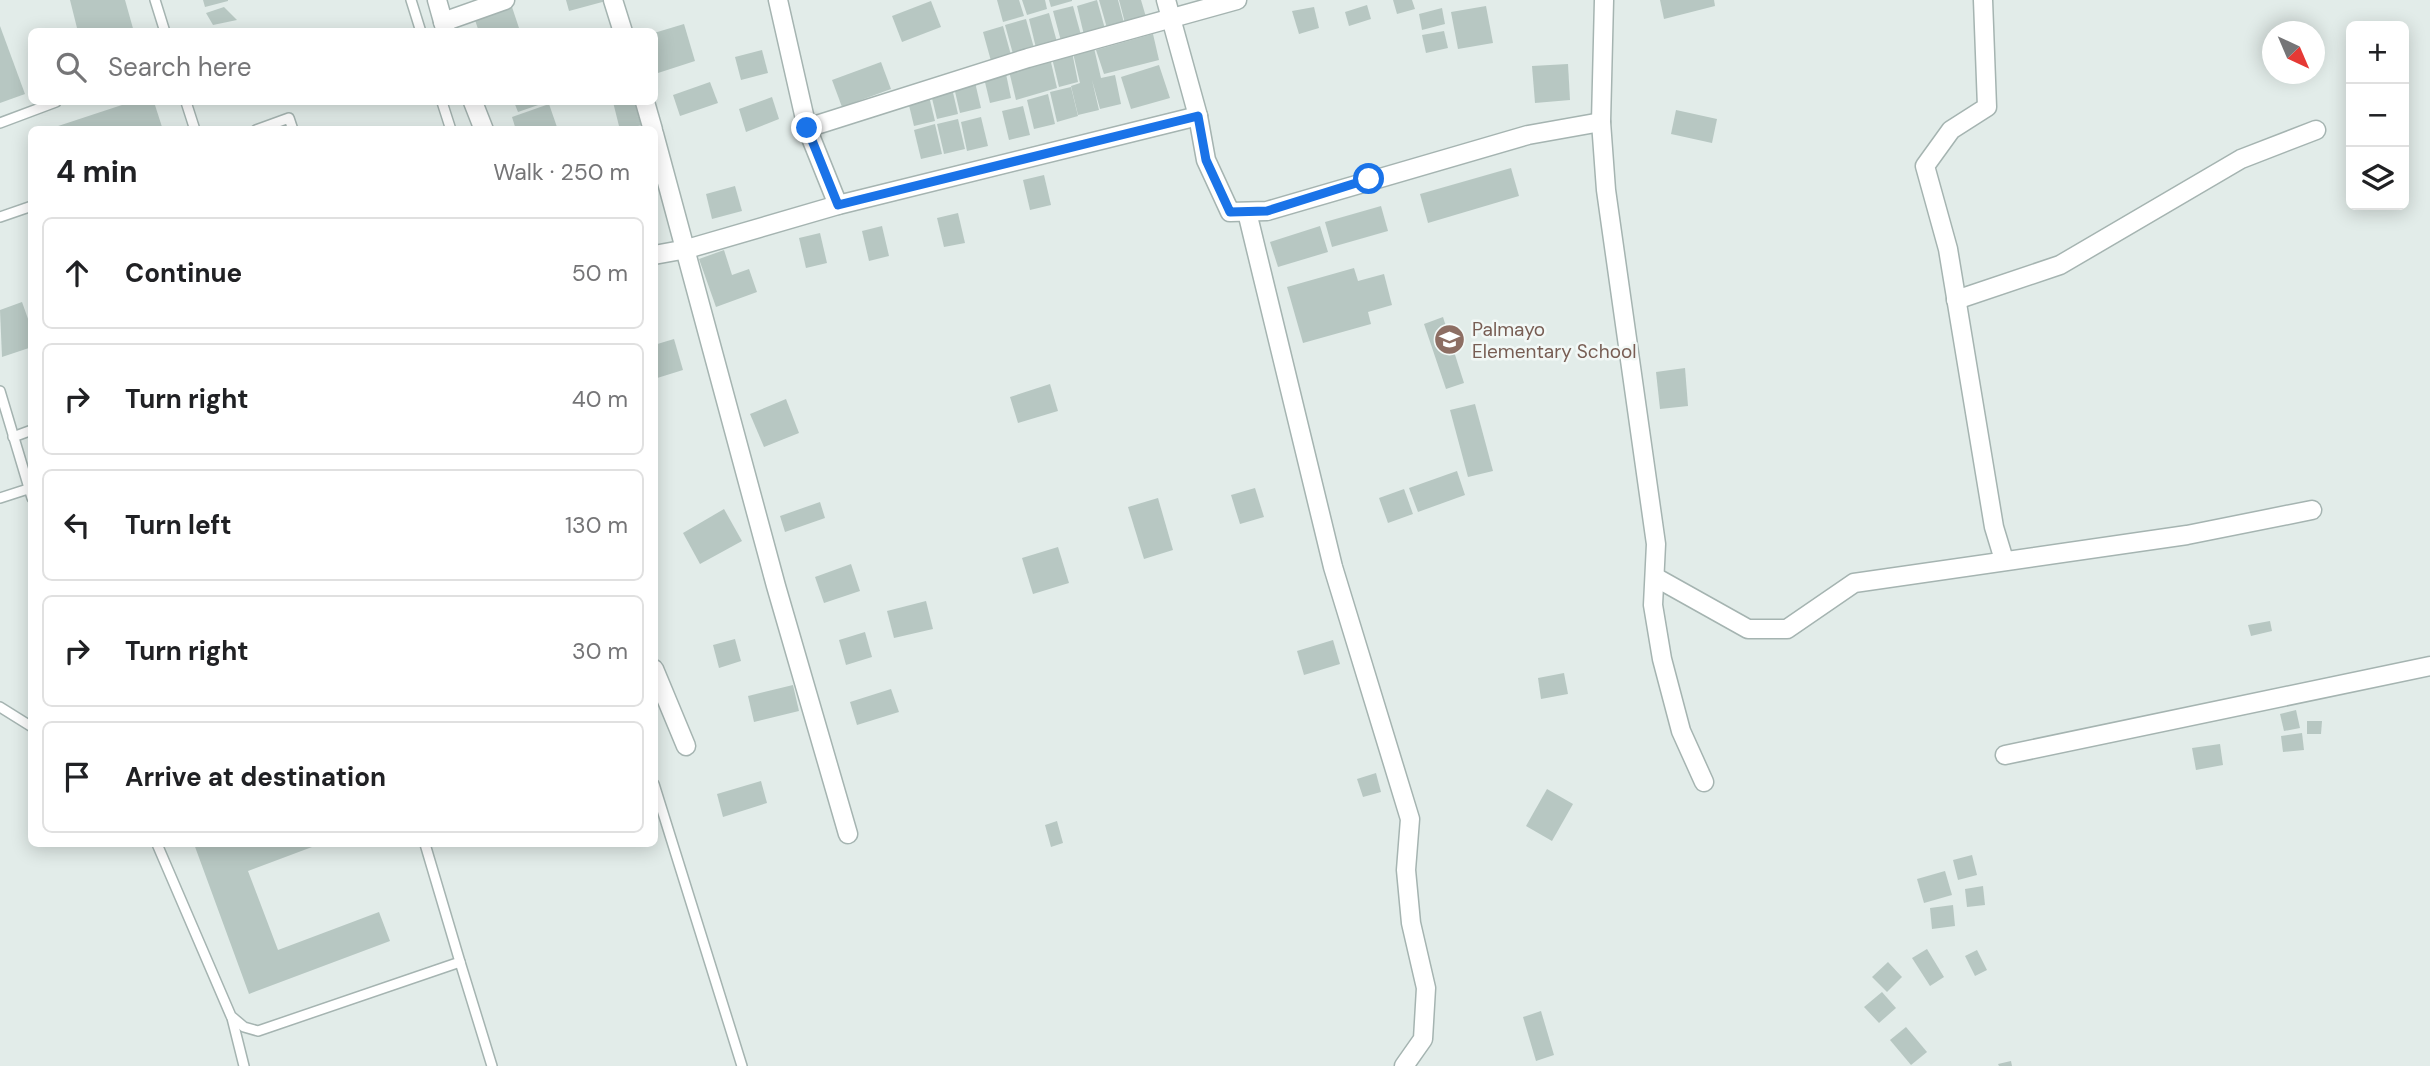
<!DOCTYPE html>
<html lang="en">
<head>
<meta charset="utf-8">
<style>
	body { margin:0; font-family:"DM Sans",sans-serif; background:#f2f2f2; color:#202124 }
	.controls { position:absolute; right:21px; top:21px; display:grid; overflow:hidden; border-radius:10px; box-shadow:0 4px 18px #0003 }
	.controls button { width:63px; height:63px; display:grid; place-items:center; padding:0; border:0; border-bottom:2px solid #e0e0e0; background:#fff; color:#202124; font:35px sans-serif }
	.compass { position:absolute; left:2262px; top:21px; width:63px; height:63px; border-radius:50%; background:#fff; box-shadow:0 4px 18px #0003; rotate:136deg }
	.stop { position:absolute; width:21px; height:21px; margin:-16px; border:5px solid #1a73e8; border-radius:50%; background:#fff }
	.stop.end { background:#1a73e8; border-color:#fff; box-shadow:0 2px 7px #0008 }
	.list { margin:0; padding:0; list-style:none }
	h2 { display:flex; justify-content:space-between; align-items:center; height:91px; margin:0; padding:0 28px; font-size:30px }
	h2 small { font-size:23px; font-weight:400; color:#757577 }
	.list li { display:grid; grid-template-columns:46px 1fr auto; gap:21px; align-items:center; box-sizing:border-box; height:112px; margin:0 14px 14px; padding:0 14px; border:2px solid #e0e0e0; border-radius:10px }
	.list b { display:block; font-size:26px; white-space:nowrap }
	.list em { font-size:23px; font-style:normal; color:#757577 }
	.icon { flex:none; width:38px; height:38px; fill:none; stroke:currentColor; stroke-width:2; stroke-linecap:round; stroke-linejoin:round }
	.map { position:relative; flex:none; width:2430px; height:1066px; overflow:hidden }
	.search { position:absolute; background:#fff; box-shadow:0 4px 18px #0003; left:28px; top:28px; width:630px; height:77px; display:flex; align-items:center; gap:18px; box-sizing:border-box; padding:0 24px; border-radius:10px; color:#757577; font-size:26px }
	.panel { position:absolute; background:#fff; box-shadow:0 4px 18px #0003; left:28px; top:126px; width:630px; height:721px; border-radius:10px }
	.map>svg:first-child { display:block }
	.building { fill:#b7c7c2 }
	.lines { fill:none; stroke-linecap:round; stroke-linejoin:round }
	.service-casing { stroke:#a5b4b1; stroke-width:12 }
	.minor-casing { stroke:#a5b4b1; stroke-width:21 }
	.service { stroke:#fff; stroke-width:9 }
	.minor { stroke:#fff; stroke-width:18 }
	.route { stroke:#1a73e8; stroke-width:9 }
	.labels { text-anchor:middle; stroke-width:5; stroke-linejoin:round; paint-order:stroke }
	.education-label { font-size:19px; fill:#785e54; stroke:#f2f8f6; text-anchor:start }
</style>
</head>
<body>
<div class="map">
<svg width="2430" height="1066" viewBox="0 0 2430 1066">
	<rect width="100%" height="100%" fill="#e2ece9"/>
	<!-- building -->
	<g class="building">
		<polygon points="70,0 125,0 134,32 78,32"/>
		<polygon points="203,0 228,0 228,1 205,7"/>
		<polygon points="566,0 606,0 606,1 569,11"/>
		<polygon points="997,0 1019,0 1024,16 1003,22"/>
		<polygon points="1022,0 1045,0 1047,9 1027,15"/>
		<polygon points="1049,0 1072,0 1072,1 1051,7"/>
		<polygon points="1097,0 1105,29 1084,35 1077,6"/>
		<polygon points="1099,0 1118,0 1124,23 1107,28"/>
		<polygon points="1119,0 1141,0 1146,17 1125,23"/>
		<polygon points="1393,0 1412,0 1415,9 1397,14"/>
		<polygon points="1660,0 1714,0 1715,6 1664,19"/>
		<polygon points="931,1 941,27 902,42 892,16"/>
		<polygon points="1367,5 1371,19 1349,26 1345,12"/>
		<polygon points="1073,6 1081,35 1061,41 1053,11"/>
		<polygon points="1486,6 1493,43 1458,49 1451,12"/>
		<polygon points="224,7 237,20 213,25 206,13"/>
		<polygon points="512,7 519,28 508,32 479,32 475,20"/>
		<polygon points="1314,7 1319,28 1299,34 1292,11"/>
		<polygon points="1442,8 1445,24 1422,30 1419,14"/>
		<polygon points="1049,13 1057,42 1036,48 1029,19"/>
		<polygon points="1026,19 1034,48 1013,54 1005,25"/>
		<polygon points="684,24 695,61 658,73 654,33"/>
		<polygon points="0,26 25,94 0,103"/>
		<polygon points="1003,26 1011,55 991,61 983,32"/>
		<polygon points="1444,31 1448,48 1426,53 1422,35"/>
		<polygon points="1153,34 1159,60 1104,74 1096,50"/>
		<polygon points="1094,48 1101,78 1115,75 1121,104 1100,109 1092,80 1099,110 1078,115 1071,86 1080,83 1073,53"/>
		<polygon points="762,50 768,73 741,80 735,57"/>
		<polygon points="1072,52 1078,82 1059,87 1052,58"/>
		<polygon points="1050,58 1057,88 1016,100 1009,71"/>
		<polygon points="881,62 891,89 842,107 832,80"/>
		<polygon points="1568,64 1570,100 1535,103 1532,66"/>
		<polygon points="1159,65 1170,98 1131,109 1121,77"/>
		<polygon points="1005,69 1011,98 990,103 983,74"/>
		<polygon points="974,78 981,108 960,113 953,83"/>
		<polygon points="710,82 718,103 680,116 673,95"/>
		<polygon points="951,84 958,114 937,119 930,90"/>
		<polygon points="1071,87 1078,116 1057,122 1050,92"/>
		<polygon points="928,92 935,121 914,126 907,97"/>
		<polygon points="1048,94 1055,124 1034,129 1027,100"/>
		<polygon points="772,97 779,119 746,132 739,109"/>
		<polygon points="131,102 154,102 163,130 46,130"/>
		<polygon points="514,102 547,102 518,112"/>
		<polygon points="613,102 641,102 647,124 620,130"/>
		<polygon points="549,104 558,130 516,130 512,117"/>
		<polygon points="1023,106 1030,135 1009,140 1002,111"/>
		<polygon points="1676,110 1717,119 1712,143 1671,134"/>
		<polygon points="981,117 988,146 967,151 961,122"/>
		<polygon points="958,119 965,149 944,154 937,124"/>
		<polygon points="935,124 942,154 921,159 914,130"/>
		<polygon points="1511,168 1519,196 1428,223 1420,194"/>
		<polygon points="1044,175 1051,205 1030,210 1023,180"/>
		<polygon points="735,186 742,211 712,219 706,194"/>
		<polygon points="1381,206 1388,231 1332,247 1325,222"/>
		<polygon points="958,213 965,243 944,247 937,218"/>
		<polygon points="882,226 889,256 869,261 862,231"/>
		<polygon points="1320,226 1328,252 1278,267 1270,242"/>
		<polygon points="820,233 827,263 806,268 799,238"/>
		<polygon points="724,250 732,275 749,269 757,292 716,307 699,259"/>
		<polygon points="1354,268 1358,281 1384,274 1392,305 1368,312 1371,324 1303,343 1287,287"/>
		<polygon points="22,302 32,330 32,347 2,357 0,310"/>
		<polygon points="1443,317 1464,383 1446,389 1424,324"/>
		<polygon points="674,339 683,370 654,379 654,345"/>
		<polygon points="1685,368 1688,406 1660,409 1656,372"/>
		<polygon points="1050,384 1058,411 1018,423 1010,397"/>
		<polygon points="786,399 799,433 764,447 750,414"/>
		<polygon points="1475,404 1493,471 1468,477 1450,410"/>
		<polygon points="1457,471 1465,495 1418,512 1409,488"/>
		<polygon points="1255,488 1264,517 1240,524 1231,495"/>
		<polygon points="1404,489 1413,514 1388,523 1379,498"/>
		<polygon points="1158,498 1173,550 1144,559 1128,507"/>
		<polygon points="820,502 825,518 785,532 780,516"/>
		<polygon points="724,509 742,541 700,564 683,533"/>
		<polygon points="1058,547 1069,583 1033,594 1022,558"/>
		<polygon points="851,564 860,591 824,603 815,577"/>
		<polygon points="926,601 933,629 894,638 887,611"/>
		<polygon points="2270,621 2272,631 2251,636 2248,625"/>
		<polygon points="865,632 872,657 846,665 839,640"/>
		<polygon points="735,639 741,661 719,668 713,645"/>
		<polygon points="1333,640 1340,664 1304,675 1297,651"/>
		<polygon points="1564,673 1568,694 1541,699 1538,678"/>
		<polygon points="793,685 799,711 754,722 748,696"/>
		<polygon points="891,689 899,712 857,725 850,702"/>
		<polygon points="2296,710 2300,728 2284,731 2280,714"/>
		<polygon points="2307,721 2322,721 2321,734 2307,734"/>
		<polygon points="2302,733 2304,750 2283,752 2281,736"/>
		<polygon points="2220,744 2223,765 2196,770 2192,748"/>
		<polygon points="1376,773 1381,792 1363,797 1357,779"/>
		<polygon points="761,781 767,803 723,817 717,794"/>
		<polygon points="1547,789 1573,804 1552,841 1526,826"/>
		<polygon points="1057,821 1063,843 1051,847 1045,825"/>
		<polygon points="194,844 320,844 248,871 278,950 379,912 390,941 249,994"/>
		<polygon points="1972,855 1977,875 1958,880 1953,860"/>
		<polygon points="1945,871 1952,895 1924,903 1917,879"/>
		<polygon points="1983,886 1985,905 1967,907 1965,889"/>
		<polygon points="1953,905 1955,926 1932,929 1930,908"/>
		<polygon points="1927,949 1944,977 1930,986 1912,958"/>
		<polygon points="1977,950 1987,970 1975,976 1965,956"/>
		<polygon points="1888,962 1902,977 1887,992 1872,977"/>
		<polygon points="1882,992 1896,1008 1879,1023 1864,1007"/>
		<polygon points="1541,1011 1554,1055 1536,1061 1523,1017"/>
		<polygon points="1906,1027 1927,1052 1911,1065 1890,1040"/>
		<polygon points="2011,1061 2012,1066 1999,1066 1998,1064"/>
	</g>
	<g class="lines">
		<defs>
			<g id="service">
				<polyline points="155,0 165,32"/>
				<polyline points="411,0 421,32"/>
				<polyline points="186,102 195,130"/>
				<polyline points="442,102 451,130"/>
				<polyline points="0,123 56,102"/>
				<polyline points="256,130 289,118 293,130"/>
				<polyline points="0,217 32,206"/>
				<polyline points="0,391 32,498"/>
				<polyline points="13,437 32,430"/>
				<polyline points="0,498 31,488"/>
				<polyline points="0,707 32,727"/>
				<polyline points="654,784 742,1066"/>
				<polyline points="157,844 231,1016 244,1027 258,1031 460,962 425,844"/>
				<polyline points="460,962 492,1066"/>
				<polyline points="232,1018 244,1066"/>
			</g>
			<g id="minor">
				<polyline points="437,0 446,32"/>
				<polyline points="613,0 623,32"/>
				<polyline points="778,0 807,128 1028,58 1237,0"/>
				<polyline points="1166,0 1198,116 1206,160 1230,212 1267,211 1528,135 1601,122"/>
				<polyline points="1604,0 1601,122 1606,190 1656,544 1653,605 1662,659 1681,731 1704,782"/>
				<polyline points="1983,0 1987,107 1951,130 1925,166 1948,249 1994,527 2004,560"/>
				<polyline points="443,22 505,0"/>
				<polyline points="473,102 484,130"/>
				<polyline points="645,102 653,130"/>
				<polyline points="807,128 838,205"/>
				<polyline points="654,134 776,586 848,834"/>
				<polyline points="1247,212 1333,567 1410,819 1406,870 1411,923 1426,988 1423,1039 1404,1066"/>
				<polyline points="654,255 687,249 838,205 1198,116"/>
				<polyline points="1956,300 2060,265 2241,159 2316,130"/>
				<polyline points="1655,577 1748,629 1787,629 1854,583 2187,535 2312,510"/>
				<polyline points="654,669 686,746"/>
				<polyline points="2005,755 2430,666"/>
			</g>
		</defs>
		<!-- service casing -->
		<use href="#service" class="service-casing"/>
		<!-- minor casing -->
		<use href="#minor" class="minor-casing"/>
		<!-- service -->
		<use href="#service" class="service"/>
		<!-- minor -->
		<use href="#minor" class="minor"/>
	</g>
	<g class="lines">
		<!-- route -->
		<polyline class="route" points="807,128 838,205 1198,116 1206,160 1230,212 1267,211 1369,179"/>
	</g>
	<!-- icons -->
	<defs>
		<symbol id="school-disc" viewBox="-11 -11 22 22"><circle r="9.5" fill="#8d6e63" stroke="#f2f8f6"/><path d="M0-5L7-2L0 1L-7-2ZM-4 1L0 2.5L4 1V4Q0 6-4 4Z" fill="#fff"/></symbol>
	</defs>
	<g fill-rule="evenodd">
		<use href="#school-disc" x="1432" y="322" width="35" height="35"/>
	</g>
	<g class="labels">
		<!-- education labels -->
		<g class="education-label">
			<text x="1472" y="336">Palmayo<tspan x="1472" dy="22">Elementary School</tspan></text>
		</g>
	</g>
</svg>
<div class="controls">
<button>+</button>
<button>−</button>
<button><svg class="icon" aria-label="layers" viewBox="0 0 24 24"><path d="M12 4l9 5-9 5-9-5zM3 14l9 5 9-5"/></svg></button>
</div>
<svg class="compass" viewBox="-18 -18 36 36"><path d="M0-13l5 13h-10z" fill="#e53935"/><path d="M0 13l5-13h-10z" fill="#757577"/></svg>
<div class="stop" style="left:1369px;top:179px"></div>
<div class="stop end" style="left:807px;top:128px"></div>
<div class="search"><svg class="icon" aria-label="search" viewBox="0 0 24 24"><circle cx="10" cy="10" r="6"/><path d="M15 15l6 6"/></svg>Search here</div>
<section class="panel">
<h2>4 min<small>Walk · 250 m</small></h2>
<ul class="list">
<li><svg class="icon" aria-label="ahead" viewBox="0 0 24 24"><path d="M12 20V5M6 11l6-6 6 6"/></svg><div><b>Continue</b></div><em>50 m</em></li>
<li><svg class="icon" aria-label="right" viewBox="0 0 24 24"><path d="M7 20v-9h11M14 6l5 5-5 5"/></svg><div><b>Turn right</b></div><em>40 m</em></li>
<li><svg class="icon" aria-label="left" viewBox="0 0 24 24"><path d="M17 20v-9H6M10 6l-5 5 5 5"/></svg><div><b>Turn left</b></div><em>130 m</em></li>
<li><svg class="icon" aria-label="right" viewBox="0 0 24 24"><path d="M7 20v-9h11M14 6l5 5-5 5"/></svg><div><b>Turn right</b></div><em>30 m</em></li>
<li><svg class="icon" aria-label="arrive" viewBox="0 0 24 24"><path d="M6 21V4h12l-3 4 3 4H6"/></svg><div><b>Arrive at destination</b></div></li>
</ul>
</section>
</div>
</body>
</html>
